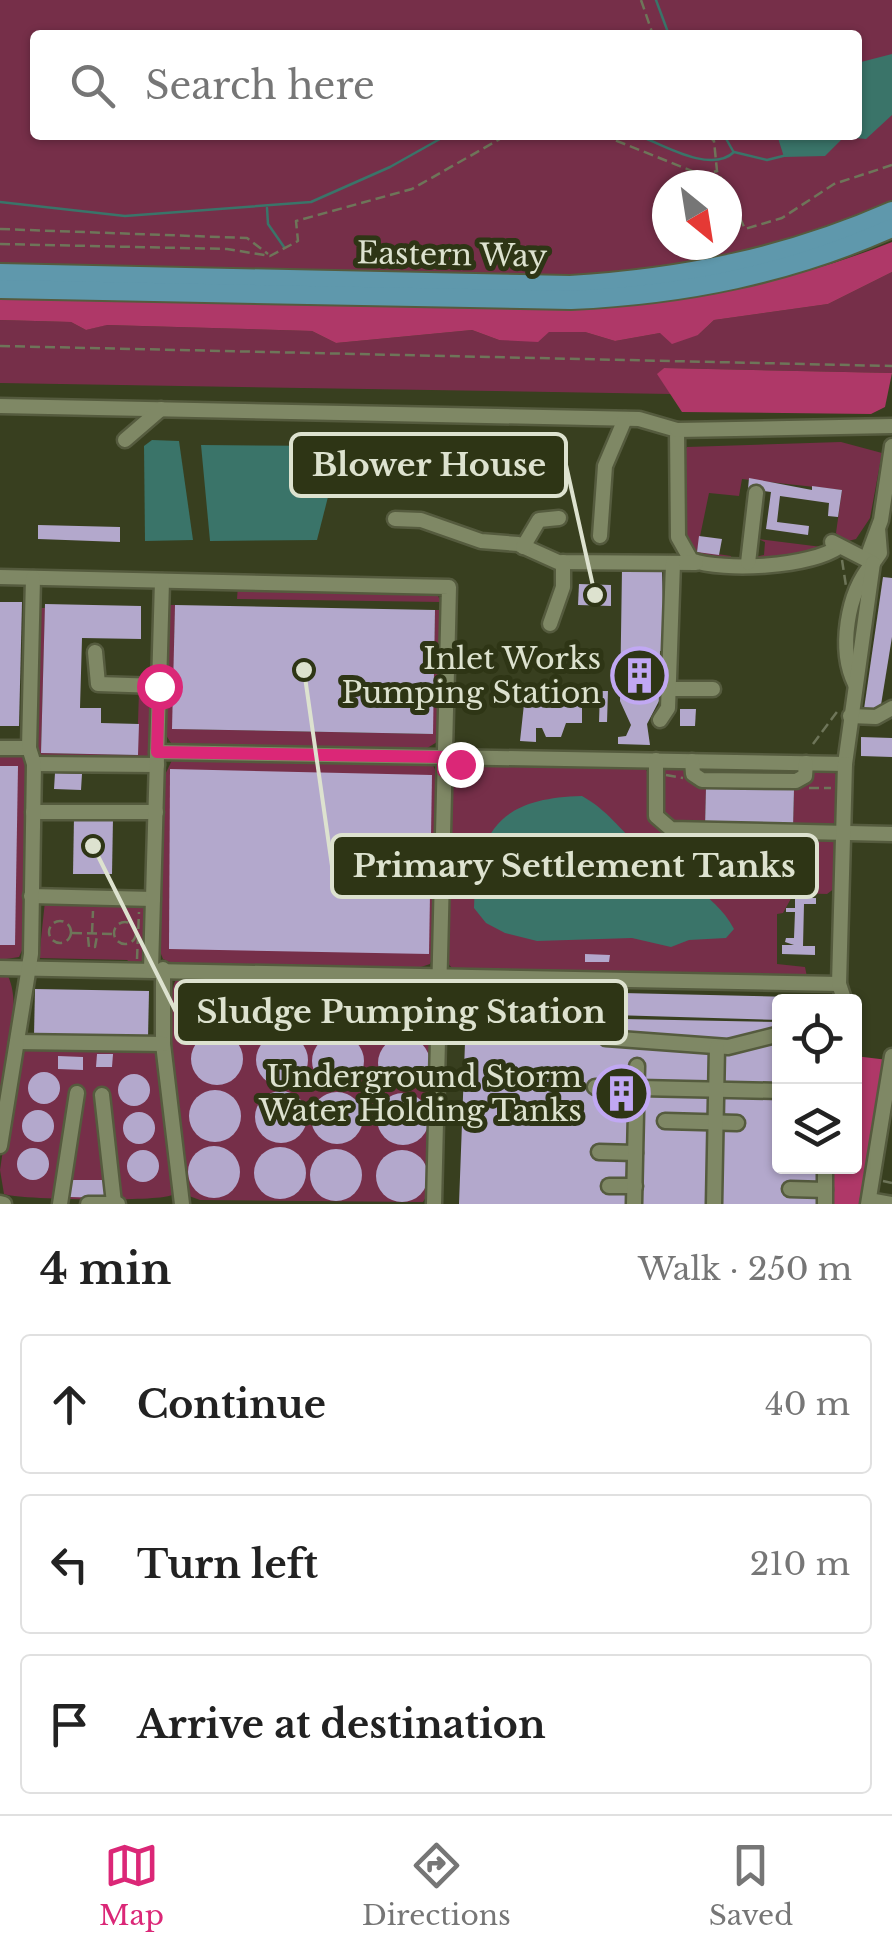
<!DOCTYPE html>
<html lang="en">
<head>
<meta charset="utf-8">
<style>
	body { margin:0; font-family:"Libre Baskerville",serif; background:#f2f2f2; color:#222 }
	.controls { position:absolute; right:30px; bottom:30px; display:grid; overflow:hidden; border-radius:10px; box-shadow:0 2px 8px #0004 }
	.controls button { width:90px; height:90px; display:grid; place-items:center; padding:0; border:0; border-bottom:2px solid #e0e0e0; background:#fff; color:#222; font:50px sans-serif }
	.compass { position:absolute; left:652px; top:170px; width:90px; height:90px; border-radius:50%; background:#fff; box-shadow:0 2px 8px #0004; rotate:150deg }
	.stop { position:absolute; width:30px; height:30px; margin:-22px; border:8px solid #db2777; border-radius:50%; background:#fff }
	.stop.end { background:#db2777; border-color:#fff; box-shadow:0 2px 10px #0008 }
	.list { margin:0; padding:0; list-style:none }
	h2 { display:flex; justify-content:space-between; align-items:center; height:130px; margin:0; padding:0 40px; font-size:42px }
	h2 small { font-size:32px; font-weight:400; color:#767676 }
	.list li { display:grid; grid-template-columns:65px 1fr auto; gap:30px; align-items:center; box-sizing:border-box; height:140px; margin:0 20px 20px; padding:0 20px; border:2px solid #e0e0e0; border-radius:10px }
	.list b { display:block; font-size:38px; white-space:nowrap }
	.list em { font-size:32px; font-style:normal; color:#767676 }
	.icon { flex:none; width:55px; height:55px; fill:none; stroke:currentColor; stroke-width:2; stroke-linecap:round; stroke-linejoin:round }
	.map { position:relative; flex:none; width:892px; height:1204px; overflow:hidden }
	.search { position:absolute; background:#fff; box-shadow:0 2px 8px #0004; left:30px; right:30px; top:30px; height:110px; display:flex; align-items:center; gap:25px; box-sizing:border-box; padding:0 35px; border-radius:10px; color:#767676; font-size:38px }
	.sheet { height:610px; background:#fff }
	nav { display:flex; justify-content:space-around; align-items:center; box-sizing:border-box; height:140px; border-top:2px solid #e0e0e0; background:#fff; font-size:28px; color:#767676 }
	nav a { display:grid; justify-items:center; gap:5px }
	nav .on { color:#db2777 }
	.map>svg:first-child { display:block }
	.green { fill:#762f49; fill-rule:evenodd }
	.forest { fill:#af3868 }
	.water { fill:#3a7469 }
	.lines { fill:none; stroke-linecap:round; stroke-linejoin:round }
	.stream { stroke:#3a7469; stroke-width:2.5 }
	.building { fill:#b3a8cc }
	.minor-casing { stroke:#555b3e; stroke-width:19 }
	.major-casing { stroke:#555b3e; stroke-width:22 }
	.path { stroke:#6e7559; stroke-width:2.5; stroke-dasharray:10 5; stroke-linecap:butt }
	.minor { stroke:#7f8865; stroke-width:14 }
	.major { stroke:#5f98ac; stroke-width:18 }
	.route { stroke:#db2777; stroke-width:12 }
	.labels { text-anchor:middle; stroke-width:10; stroke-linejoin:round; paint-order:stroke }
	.street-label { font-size:30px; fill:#dde2cf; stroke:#2e3515 }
	.poi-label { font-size:30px; fill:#dde2cf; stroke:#2e3515; text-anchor:end }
	.leader { fill:none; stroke:#dde2cf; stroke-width:4 }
	.callout-dot { fill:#dde2cf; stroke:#2e3515; stroke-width:4 }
	.callout { fill:#2e3515; stroke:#dde2cf; stroke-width:4 }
	.callout-label { font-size:32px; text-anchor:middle; font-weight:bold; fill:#dde2cf }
</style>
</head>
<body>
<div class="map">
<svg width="892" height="1204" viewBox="0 0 892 1204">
	<rect width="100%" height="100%" fill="#383f1f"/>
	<!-- green -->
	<g class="green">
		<path d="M0,0h892v201l-145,61 -190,15 -557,-12zM35,35h822v100h-822zM667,185h60v60h-60z"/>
		<polygon points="892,272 892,373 664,368 658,374 671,394 0,383 0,320 71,322 86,330 106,325 312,331 336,343 472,330 499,340 549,332 585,332 615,341 660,333 698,335 714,320 828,304"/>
		<polygon points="841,442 882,453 870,518 856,539 844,542 836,533 842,490 742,479 739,496 709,493 697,551 731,556 731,560 700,559 684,543 680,457 687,447"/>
		<polygon points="758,539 830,548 793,562 745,559 764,555 765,542"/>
		<polygon points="238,585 436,592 441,602 237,599"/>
		<polygon points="166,605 175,605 173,729 432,734 435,610 442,610 437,742 424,750 171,743 164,732"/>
		<polygon points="38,608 45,608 41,753 137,755 139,690 152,699 149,760 40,760 34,748"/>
		<polygon points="0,751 21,753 28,766 24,946 19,957 0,960"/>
		<polygon points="173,758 432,763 438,776 434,953 430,964 418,968 174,964 163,959 159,949 163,779"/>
		<polygon points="454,762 643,766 649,774 654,819 705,835 705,856 747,857 748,834 830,838 839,847 835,888 827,894 794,893 783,913 777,914 777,964 805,967 807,977 452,968 445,960 450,766"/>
		<polygon points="667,767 682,767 706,787 705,827 666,823 659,810 663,770"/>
		<polygon points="818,769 831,770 839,777 837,821 828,827 793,829 794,789"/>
		<polygon points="45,901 141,903 145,909 144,960 133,965 127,960 39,958"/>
		<path d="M0,972l8,4c15,31 -3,100 -8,135z"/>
		<path d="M179,976l247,6 7,9 -3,199 -7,12 -223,-2 -11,-4c-13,-25 -31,-206 -10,-220z"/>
		<path d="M23,1047l136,5 13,143c-12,7 -153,5 -168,-1l-4,-24 17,-114z"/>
	</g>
	<!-- forest -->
	<g class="forest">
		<path d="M892,242v30l-64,32 -114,16 -16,15 -26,9 -12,-11 -45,8 -30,-9h-36l-11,10 -39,-2 -27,-10 -136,13 -24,-12 -205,-6 -21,5 -15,-8 -71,-2v-25l617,12c94,-10 187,-30 275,-65z"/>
		<polygon points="664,368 892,373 885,407 871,414 682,412 657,374"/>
		<polygon points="855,1056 888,1060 864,1204 826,1204 826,1167 854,1166"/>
	</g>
	<!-- water -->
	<g class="water">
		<polygon points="892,54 892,115 866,139 844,137 825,156 784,157 777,135 857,135 857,63"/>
		<polygon points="152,440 179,441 193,540 145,541 144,446"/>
		<polygon points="201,445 341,446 317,540 210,541"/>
		<path d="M582,796c25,14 38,33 58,52 32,29 74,43 94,81l-8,9 -37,2 -18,7 -39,-9 -95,3 -32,-8 -19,-10 -12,-15c3,-78 26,-110 108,-112z"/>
	</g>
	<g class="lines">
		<!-- stream -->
		<g class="stream">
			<polyline points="656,0 669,35"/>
			<path d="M638,135c25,10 73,39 96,17l33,8 20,-5"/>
			<polyline points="724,135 733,151"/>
			<polyline points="0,202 125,216 311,202 390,167 447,135"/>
			<polyline points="267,208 268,224 284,247"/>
		</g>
	</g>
	<!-- building -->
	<g class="building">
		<polygon points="749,478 812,490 812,486 842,490 838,517 828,516 829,503 780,496 777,522 809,526 808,535 766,529 771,492 748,489"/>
		<polygon points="38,525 120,527 120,542 38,539"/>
		<polygon points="699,536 722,539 719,555 697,552"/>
		<polygon points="622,569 662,570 664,651 660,651 659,701 647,724 650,745 618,744 618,737 626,736 631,725 620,701"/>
		<polygon points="883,577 892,578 892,637 880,711 864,709"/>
		<polygon points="579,584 611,585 611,606 578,605"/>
		<polygon points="0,602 22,602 19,726 0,726"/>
		<polygon points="45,604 141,606 141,639 82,638 80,708 101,708 101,723 139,724 138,755 41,753"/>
		<polygon points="175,605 435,610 433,734 172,729"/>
		<polygon points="600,691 608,691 607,722 599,722"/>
		<polygon points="524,704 582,706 582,723 566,723 561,737 546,737 542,728 536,728 536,742 520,741"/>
		<polygon points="680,709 696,709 695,726 680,726"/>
		<polygon points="861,737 892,738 892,757 861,756"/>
		<polygon points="0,766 18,766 15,945 0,945"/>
		<polygon points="170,769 432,775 429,954 169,949"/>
		<polygon points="55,773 82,774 81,790 54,789"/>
		<polygon points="706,787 794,789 793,829 705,827"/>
		<polygon points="74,817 113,818 112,874 73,874"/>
		<polygon points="740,834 748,834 748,857 705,856 705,844 740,844"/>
		<polygon points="795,898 816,898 816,904 804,904 803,946 815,946 815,955 782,954 782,945 794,945 785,942 786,938 794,938 795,912 786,912 786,908 795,908"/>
		<polygon points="585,954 610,955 609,962 585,962"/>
		<circle cx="217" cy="1003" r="26"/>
		<circle cx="283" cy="1004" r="26"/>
		<circle cx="339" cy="1005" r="26"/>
		<polygon points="35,989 149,991 148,1038 34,1036"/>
		<polygon points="579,992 833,998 833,1002 780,1002 780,1020 579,1014"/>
		<polygon points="466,1016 780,1022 780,1166 821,1166 820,1204 459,1204"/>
		<circle cx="217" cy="1059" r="26"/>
		<circle cx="282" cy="1060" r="26"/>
		<circle cx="338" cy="1061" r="26"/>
		<circle cx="404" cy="1063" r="26"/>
		<polygon points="97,1054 113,1054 112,1067 96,1067"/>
		<polygon points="58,1056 83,1057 83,1070 58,1069"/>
		<circle cx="44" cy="1088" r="16"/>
		<circle cx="134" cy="1090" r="16"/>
		<circle cx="215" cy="1116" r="26"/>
		<circle cx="281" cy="1117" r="26"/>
		<circle cx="337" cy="1118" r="26"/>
		<circle cx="403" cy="1119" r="26"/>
		<circle cx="38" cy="1126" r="16"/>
		<circle cx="139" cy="1128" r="16"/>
		<circle cx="214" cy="1172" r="26"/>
		<circle cx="280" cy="1173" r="26"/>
		<circle cx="33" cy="1164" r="16"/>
		<circle cx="336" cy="1175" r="26"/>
		<circle cx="402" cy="1176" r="26"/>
		<circle cx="143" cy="1166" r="16"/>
		<polygon points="70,1180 104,1180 104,1198 70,1197"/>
	</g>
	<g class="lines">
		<defs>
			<g id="minor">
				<path d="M0,406l639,13 38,11 1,107 13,23c34,12 118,7 148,-13"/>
				<polyline points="677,430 892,426"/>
				<polyline points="125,440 161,409"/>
				<polyline points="395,519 421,520 481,541 518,544 558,562 696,563"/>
				<polyline points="878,528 880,553 873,563 868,555 881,520 892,446"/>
				<polyline points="600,536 605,466 625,419"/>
				<polyline points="832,542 873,563"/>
				<polyline points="523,547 539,520 559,518"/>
				<polyline points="748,563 756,493"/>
				<polyline points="0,577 449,587 434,1204"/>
				<polyline points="550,624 563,587 563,562"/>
				<polyline points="95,652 98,684 159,686"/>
				<path d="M855,684c-17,-34 -8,-91 17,-120"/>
				<polyline points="669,689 713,689"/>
				<polyline points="850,716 876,717 892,708"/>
				<polyline points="660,720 668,708 673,563"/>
				<polyline points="0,748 29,748"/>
				<polyline points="157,752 845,764 873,563"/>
				<polyline points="656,760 656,816 671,829 892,834"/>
				<polyline points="692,761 693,774 702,780 796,781 805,776 806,763"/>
				<polyline points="34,764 157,765"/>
				<polyline points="33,812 156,812"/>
				<polyline points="31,896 153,899"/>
				<polyline points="0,968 839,984"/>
				<polyline points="151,969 162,581"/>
				<polyline points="163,969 163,1044 182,1204"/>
				<polyline points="845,1002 839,984 845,764"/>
				<polyline points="606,1038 728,1047 780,1034"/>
				<polyline points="17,1042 163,1044"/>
				<polyline points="595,1087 780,1091"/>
				<polyline points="102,1095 114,1203"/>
				<polyline points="665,1121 737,1123"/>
				<polyline points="0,1146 31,954 34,764 29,748 33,578"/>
				<polyline points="599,1152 635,1153"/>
				<polyline points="609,1186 635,1186"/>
				<polyline points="790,1189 825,1190"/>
				<polyline points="869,1200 892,1204"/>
				<polyline points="0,1203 4,1204"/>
				<polyline points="60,1204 77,1093"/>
				<polyline points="88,1204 118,1204"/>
				<polyline points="634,1204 637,1066"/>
				<polyline points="714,1204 717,1047"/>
				<polyline points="825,1204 825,1166"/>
				<polyline points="868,1204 892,1056"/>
			</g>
			<g id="major">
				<path d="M0,273l570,12c114,-7 217,-28 322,-74"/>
				<path d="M0,289l571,11c113,-5 218,-26 321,-72"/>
			</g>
		</defs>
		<!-- minor casing -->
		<use href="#minor" class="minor-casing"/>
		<!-- major casing -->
		<use href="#major" class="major-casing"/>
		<!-- path -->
		<g class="path">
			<polyline points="641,0 653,35"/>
			<polyline points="602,135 702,175 717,171"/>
			<polyline points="708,135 714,141 717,171 725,185"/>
			<polyline points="727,190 745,229 782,218 834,184 892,165"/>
			<polyline points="0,229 247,238 268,254"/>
			<polyline points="0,244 227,249 270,256 298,241 296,221 412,189 507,135"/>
			<polyline points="0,346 892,366"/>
			<polyline points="842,560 846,586"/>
			<polyline points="813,744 839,709"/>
			<polyline points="666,775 683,778"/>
			<polyline points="809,788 831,788"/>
			<circle cx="60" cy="932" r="11"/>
			<circle cx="125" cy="933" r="11"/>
			<polyline points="72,933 113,934"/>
			<polyline points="92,933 93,911"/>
			<polyline points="88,937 89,947 95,947 97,936"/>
			<polyline points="137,959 139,912"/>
			<polyline points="883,1181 892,1183"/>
		</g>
		<!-- minor -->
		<use href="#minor" class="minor"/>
		<!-- major -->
		<use href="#major" class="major"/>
	</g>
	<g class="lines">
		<!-- route -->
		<polyline class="route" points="159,686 157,752 443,757 443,771 460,764"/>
	</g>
	<!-- icons -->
	<defs>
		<symbol id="building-ring" viewBox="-11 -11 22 22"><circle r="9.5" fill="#2e3515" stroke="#c1a8f3" stroke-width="1.5"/><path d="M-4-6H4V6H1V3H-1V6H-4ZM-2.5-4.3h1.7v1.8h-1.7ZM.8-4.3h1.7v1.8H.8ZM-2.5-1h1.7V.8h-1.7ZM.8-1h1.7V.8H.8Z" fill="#c1a8f3"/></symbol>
	</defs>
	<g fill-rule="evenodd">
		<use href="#building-ring" x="608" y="644" width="63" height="63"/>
		<use href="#building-ring" x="590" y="1062" width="63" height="63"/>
	</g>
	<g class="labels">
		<!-- street labels -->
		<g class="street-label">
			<text transform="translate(452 255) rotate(1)" y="10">Eastern Way</text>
		</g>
		<!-- poi labels -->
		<g class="poi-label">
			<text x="601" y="669">Inlet Works<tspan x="601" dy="34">Pumping Station</tspan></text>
			<text x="582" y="1087">Underground Storm<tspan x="582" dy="34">Water Holding Tanks</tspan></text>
		</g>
	</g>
	<!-- callouts -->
	<path class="leader" d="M595 595L566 465M304 670L332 866M93 846L176 1012"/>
	<g class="callout-dot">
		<circle cx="595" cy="595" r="10"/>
		<circle cx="304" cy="670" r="10"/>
		<circle cx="93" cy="846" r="10"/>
	</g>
	<g class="callout">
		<rect x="291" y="434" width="275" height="62" rx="10"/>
		<rect x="332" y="835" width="485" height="62" rx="10"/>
		<rect x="176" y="981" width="450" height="62" rx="10"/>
	</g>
	<g class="callout-label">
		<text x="429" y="476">Blower House</text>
		<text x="574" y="877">Primary Settlement Tanks</text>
		<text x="401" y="1023">Sludge Pumping Station</text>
	</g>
</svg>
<div class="controls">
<button><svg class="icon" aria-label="locate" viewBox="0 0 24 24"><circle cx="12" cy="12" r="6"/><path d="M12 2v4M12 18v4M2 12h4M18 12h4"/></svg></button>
<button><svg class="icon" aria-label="layers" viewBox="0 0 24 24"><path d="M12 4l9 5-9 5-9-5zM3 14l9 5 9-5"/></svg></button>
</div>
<svg class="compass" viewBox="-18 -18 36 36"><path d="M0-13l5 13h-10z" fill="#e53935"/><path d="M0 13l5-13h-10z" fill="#767676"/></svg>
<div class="stop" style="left:159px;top:686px"></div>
<div class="stop end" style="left:460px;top:764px"></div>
<div class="search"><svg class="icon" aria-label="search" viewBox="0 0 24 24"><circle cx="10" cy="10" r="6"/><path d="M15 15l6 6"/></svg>Search here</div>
</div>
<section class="sheet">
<h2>4 min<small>Walk · 250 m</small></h2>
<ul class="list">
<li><svg class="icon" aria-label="ahead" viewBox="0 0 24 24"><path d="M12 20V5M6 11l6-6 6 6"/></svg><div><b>Continue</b></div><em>40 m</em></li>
<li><svg class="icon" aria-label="left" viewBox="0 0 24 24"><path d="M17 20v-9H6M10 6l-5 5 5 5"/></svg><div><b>Turn left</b></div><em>210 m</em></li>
<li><svg class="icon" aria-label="arrive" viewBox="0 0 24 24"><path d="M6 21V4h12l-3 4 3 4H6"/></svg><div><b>Arrive at destination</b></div></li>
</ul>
</section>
<nav>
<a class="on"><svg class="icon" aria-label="map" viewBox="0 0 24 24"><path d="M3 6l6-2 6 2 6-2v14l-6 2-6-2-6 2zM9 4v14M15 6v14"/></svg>Map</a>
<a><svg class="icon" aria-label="directions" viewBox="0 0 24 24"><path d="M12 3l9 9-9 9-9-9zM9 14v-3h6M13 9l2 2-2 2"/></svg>Directions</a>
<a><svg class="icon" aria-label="saved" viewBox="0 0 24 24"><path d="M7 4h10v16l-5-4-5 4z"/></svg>Saved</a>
</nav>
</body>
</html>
